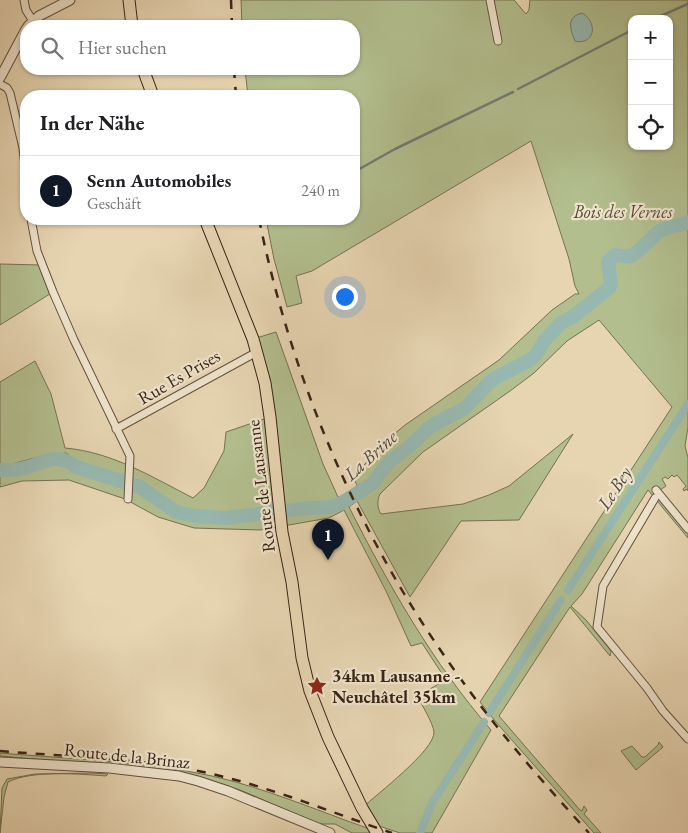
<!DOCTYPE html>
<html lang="de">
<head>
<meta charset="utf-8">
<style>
	body { margin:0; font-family:"EB Garamond",serif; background:#f2f2f2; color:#202124 }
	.controls { position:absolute; right:15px; top:15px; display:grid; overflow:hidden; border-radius:10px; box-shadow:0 1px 4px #0004 }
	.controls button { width:45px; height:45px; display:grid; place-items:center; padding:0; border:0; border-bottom:1px solid #e0e0e0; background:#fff; color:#202124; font:25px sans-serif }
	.you { position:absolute; left:344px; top:296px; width:18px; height:18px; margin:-12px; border:4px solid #fff; border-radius:50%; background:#1a73e8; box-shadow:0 0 0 8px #1a73e833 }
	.badge { display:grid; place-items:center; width:32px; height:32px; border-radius:50%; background:#111827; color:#fff; font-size:16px; font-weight:700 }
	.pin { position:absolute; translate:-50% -41px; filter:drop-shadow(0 1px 2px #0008) }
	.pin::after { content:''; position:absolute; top:26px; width:18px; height:15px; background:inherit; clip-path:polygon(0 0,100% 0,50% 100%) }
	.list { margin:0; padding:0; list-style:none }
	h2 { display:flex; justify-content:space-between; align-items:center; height:65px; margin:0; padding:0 20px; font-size:21px }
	h2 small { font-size:16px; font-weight:400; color:#757577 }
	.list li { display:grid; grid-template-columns:32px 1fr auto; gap:15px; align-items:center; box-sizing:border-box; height:70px; padding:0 20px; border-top:1px solid #e0e0e0 }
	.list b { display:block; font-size:19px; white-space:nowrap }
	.list p { margin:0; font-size:16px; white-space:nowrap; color:#757577 }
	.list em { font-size:16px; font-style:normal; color:#757577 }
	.icon { flex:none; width:28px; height:28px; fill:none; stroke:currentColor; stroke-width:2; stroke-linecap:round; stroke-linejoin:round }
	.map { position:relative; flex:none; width:688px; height:833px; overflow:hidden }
	.search { position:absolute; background:#fff; box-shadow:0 1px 4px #0004; left:20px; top:20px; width:340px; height:55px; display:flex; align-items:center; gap:12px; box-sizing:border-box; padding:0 18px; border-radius:20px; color:#757577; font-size:19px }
	.panel { position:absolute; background:#fff; box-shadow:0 1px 4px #0004; left:20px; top:90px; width:340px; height:135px; border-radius:20px }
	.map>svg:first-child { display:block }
	.green { fill:#b2be8e; stroke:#767152; fill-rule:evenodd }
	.water { fill:#97b8b0; stroke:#717d73 }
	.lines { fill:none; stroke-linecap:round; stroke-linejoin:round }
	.stream { stroke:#717d73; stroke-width:2.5 }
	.canal { stroke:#97b8b0; stroke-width:8 }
	.river { stroke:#97b8b0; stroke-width:14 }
	.minor-casing { stroke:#64503e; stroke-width:9 }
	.tertiary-casing { stroke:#64503e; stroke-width:11 }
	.primary-casing { stroke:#392417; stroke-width:13 }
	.minor { stroke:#efe4cd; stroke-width:7 }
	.tertiary { stroke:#efe4cd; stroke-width:9 }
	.primary { stroke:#e7d5b2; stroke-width:11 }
	.rail { stroke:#392417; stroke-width:2.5; stroke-dasharray:9 9; stroke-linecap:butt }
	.labels { text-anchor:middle; stroke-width:4.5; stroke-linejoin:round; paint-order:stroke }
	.park-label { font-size:18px; font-style:italic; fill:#574a35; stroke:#efe4cd }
	.street-label { font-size:18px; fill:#392417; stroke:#efe4cd }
	.poi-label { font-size:18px; font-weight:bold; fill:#392417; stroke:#efe4cd; text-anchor:start }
	.water-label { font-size:19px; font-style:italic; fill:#50493d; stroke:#efe4cd }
</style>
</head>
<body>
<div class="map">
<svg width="688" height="833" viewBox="0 0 688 833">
	<rect width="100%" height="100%" fill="#e7d5b2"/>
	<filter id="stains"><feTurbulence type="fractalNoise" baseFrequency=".004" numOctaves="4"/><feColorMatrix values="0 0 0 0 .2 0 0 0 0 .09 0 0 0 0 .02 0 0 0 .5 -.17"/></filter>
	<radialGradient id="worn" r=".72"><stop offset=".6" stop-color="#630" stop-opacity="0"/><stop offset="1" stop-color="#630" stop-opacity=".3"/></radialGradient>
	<!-- green -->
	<g class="green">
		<path d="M241,0h273l12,14 3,-4 1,-10h158v427l-3,19 3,12v33l-1,-2 -3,2 -1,-2 3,-3 -9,-11 -3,2 -2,-2 -4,4 -3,-2 -3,2 4,7 -6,4 -6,1 34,42v5l-40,-48 -66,104 -11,12 15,14 25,31 -1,5 -40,-49 -71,109 81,94 2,1 2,-5 3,4 -3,4 17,19h-7l-99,-112 -15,-19 192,-295 -73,-87 -32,21 -33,32 -24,18 -87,61 -43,42c-3,6 -3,14 1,20l82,-10 26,-9 20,-9 64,-52 -54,86 -58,1 -51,76 -53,-96 -8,6c40,79 84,156 142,223l-59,103h-32l-18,-6 -12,-5 -8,-14c15,-14 73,-58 72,-76 -1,-9 -12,-27 -17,-36l29,-16 -24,-37 -11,3 -25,-55 -42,-81 -15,8 -69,12 -66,-2 -36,-11 -33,-18 -56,-19 -47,1 -22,6v-11l27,-5 16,-7 25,2 1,-11 -3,-2 -24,3 -42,11v-85l35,-21 16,33 14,54c47,4 87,29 128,50l11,-10 20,-37 2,-19 44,-15 -17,-78 23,-7 47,132 15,33c9,-2 14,-6 19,-12l-4,-8 34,-37 18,-15 94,-65 53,-50 23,-16h4l-4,-8 -6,-27 -38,-118 -219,130 -16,5 6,27 -15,4 -13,-48 -8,-40h88v-123h-106l-3,-27h109v-43h-112zM632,19h37v127h-37z"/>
		<polygon points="0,264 42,265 53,292 0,325"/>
		<polygon points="659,742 663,747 636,770 621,751 632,746 642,757 645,757 658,745"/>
		<path d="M0,753c71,6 143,8 212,23 53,12 104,34 155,52l4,5h-19l-17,-9h-16l-79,-34 -40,-13 -31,-6 -169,-15z"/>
		<path d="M92,773l16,1 -2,2c-26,-2 -75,-6 -98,6l-4,15 -4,36 2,-45 5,-9 28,-5z"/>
	</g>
	<!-- water -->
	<path class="water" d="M582,13c8,4 14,16 8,24 -3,4 -7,4 -11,5l-4,-1c-5,-12 -9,-24 7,-28z"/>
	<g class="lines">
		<!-- stream -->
		<g class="stream">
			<polyline points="654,19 688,4"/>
			<polyline points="518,89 632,30"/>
			<polyline points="354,172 395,149 513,92"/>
		</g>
		<!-- canal -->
		<g class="canal">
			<polyline points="568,590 688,404"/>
			<polyline points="489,713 561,600"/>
			<polyline points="420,833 432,803 484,722"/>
		</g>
		<!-- river -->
		<path class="river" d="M0,470c7,0 13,0 20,-1 21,-4 36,-19 56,-2l64,20 36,25 19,4 30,2 74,-9 32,-2 9,-3 32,-20 17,-22 20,-15 22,-21 34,-18 24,-25 6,-5 35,-18 5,-4 9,-15 17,-18 13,-7 35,-28 2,-4 -3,-22 7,-7c5,0 11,2 16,1 4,0 22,-20 27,-24 8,-6 21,-5 30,-10"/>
		<defs>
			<g id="minor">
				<polyline points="24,0 26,10 33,21"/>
				<polyline points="490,0 498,41"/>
				<polyline points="0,84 7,88 10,93 23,148 26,175"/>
				<polyline points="31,219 37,251 53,292 74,340 130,456 128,499"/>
				<polyline points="116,429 257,352"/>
				<polyline points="656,490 688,529"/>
				<polyline points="655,498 603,586 597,627 647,688 663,711 688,739"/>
			</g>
			<g id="tertiary">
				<polyline points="28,26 39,16 70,0"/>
				<polyline points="0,78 26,29"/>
				<polyline points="0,762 109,768 179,776 198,781 228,791 330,833"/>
			</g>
			<g id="primary">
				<polyline points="129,0 132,26"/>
				<polyline points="143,69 153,96"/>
				<polyline points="205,219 253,339 265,383 270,417 282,532 292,582 302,658 310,691 328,737 362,808 377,833"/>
			</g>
		</defs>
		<!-- minor casing -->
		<use href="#minor" class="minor-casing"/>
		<!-- tertiary casing -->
		<use href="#tertiary" class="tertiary-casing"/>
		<!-- primary casing -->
		<use href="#primary" class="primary-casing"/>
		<!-- minor -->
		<use href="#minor" class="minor"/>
		<!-- tertiary -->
		<use href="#tertiary" class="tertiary"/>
		<!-- primary -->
		<use href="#primary" class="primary"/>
		<!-- rail -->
		<g class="rail">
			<polyline points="231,0 232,26"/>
			<polyline points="234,69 236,96"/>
			<path d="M259,219c32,157 96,310 189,442 42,61 91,117 141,172"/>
			<path d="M0,751c70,6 143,7 212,23 61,14 121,39 180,59"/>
		</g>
	</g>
	<!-- icons -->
	<defs>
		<symbol id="sight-bare" viewBox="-9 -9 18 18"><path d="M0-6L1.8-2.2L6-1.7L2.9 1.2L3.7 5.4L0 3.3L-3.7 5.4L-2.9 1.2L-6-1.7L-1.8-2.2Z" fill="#8f2418" stroke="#efe4cd" stroke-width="2.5" paint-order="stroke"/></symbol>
	</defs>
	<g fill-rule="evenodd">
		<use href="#sight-bare" x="303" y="672" width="28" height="28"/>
	</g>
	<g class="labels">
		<!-- park labels -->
		<g class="park-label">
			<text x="623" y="218">Bois des Vernes</text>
		</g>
		<!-- street labels -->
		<g class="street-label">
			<text transform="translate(179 377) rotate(-30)" y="6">Rue Es Prises</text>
			<text transform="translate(261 486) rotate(-97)" y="6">Route de Lausanne</text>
			<text transform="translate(127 756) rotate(6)" y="6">Route de la Brinaz</text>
		</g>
		<!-- poi labels -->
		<g class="poi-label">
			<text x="332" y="682">34km Lausanne -<tspan x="332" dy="21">Neuchâtel 35km</tspan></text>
		</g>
		<!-- water labels -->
		<g class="water-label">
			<text transform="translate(370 455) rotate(-42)" y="7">La Brine</text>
			<text transform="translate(614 488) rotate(-57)" y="7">Le Bey</text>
		</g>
	</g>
	<rect width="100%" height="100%" filter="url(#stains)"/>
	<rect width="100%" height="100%" fill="url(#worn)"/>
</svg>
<div class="controls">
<button>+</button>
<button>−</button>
<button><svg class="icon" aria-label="locate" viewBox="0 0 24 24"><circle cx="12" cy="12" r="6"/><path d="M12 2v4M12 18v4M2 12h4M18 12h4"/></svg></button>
</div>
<div class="you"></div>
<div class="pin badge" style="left:328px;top:560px">1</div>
<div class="search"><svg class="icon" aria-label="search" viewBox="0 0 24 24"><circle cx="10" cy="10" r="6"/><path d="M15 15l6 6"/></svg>Hier suchen</div>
<section class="panel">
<h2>In der Nähe<small></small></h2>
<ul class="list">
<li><span class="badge">1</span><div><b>Senn Automobiles</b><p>Geschäft</p></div><em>240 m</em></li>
</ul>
</section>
</div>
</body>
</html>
